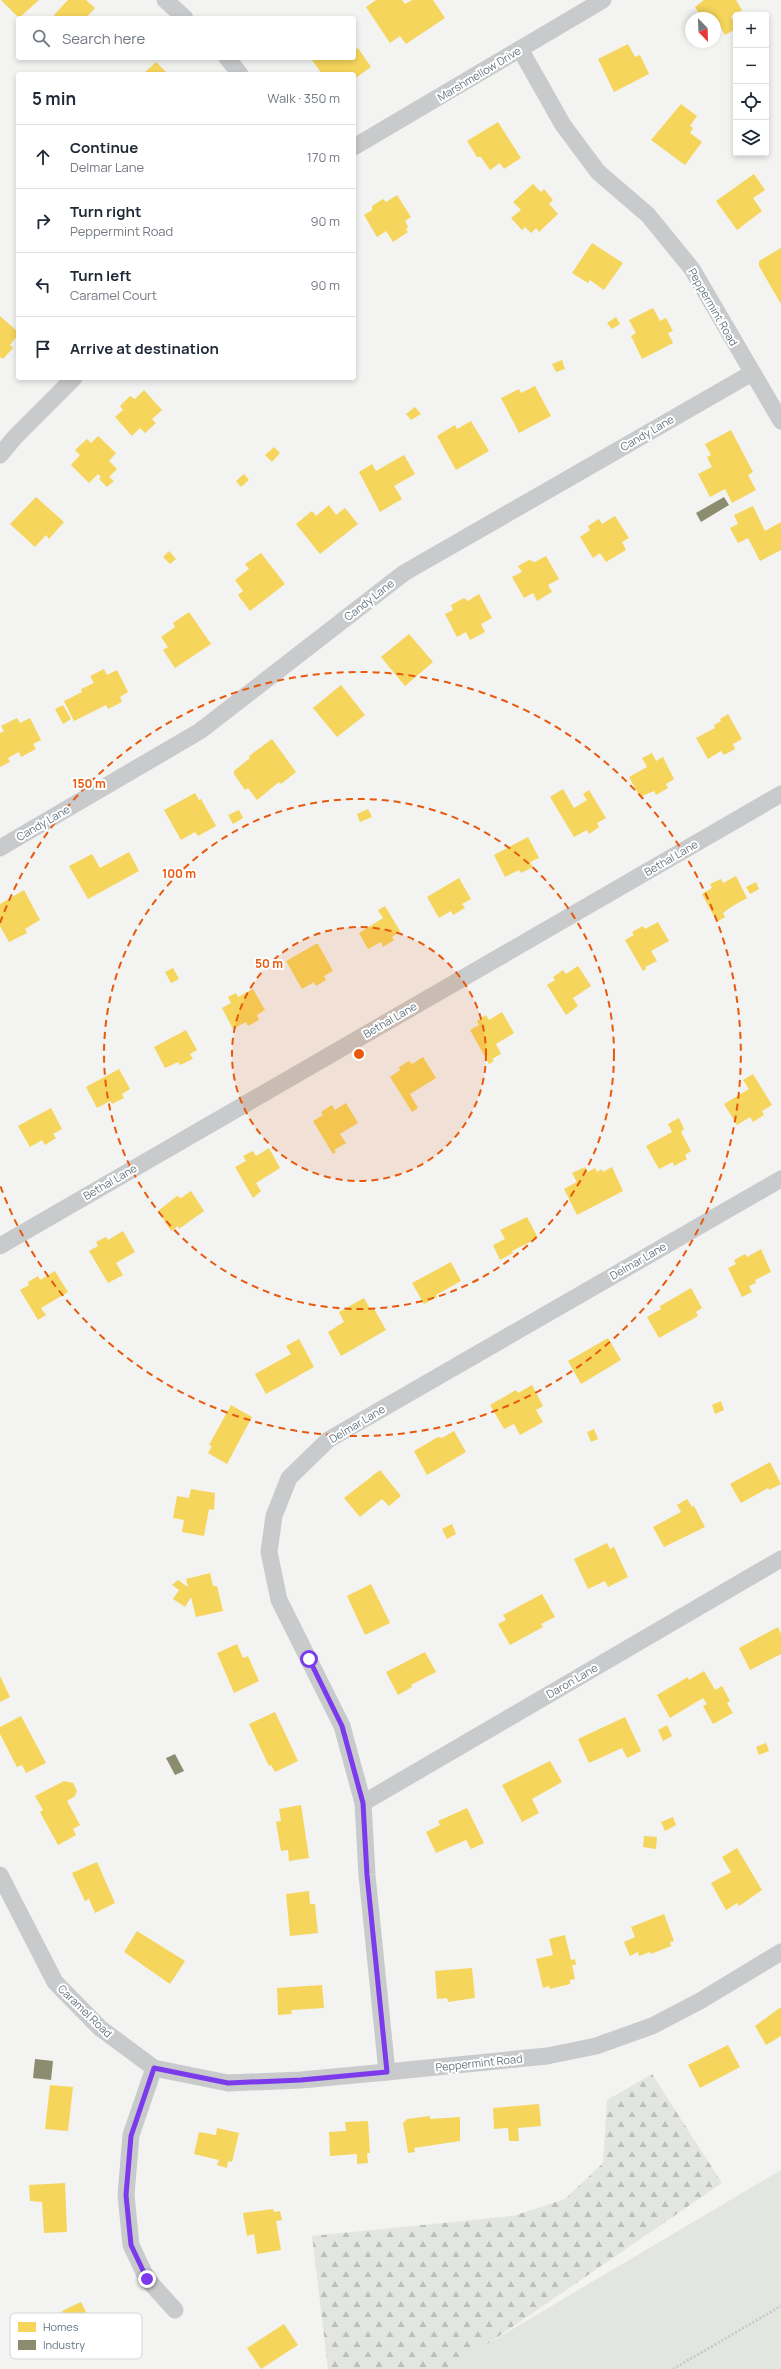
<!DOCTYPE html>
<html lang="en">
<head>
<meta charset="utf-8">
<style>
	body { margin:0; font-family:Manrope,sans-serif; background:#f6f6f7; color:#1f2937 }
	.controls { position:absolute; right:12px; top:12px; display:grid; overflow:hidden; border-radius:4px; box-shadow:0 2px 6px #0003 }
	.controls button { width:36px; height:36px; display:grid; place-items:center; padding:0; border:0; border-bottom:1px solid #e0e1e3; background:#fff; color:#1f2937; font:20px sans-serif }
	.compass { position:absolute; left:685px; top:12px; width:36px; height:36px; border-radius:50%; background:#fff; box-shadow:0 2px 6px #0003; rotate:157deg }
	.stop { position:absolute; width:12px; height:12px; margin:-9px; border:3px solid #7c3aed; border-radius:50%; background:#fff }
	.stop.end { background:#7c3aed; border-color:#fff; box-shadow:0 1px 4px #0008 }
	.list { margin:0; padding:0; list-style:none }
	h2 { display:flex; justify-content:space-between; align-items:center; height:52px; margin:0; padding:0 16px; font-size:17px }
	h2 small { font-size:13px; font-weight:400; color:#747a83 }
	.list li { display:grid; grid-template-columns:26px 1fr auto; gap:12px; align-items:center; box-sizing:border-box; height:64px; padding:0 16px; border-top:1px solid #e0e1e3 }
	.list b { display:block; font-size:15px; white-space:nowrap }
	.list p { margin:0; font-size:13px; white-space:nowrap; color:#747a83 }
	.list em { font-size:13px; font-style:normal; color:#747a83 }
	.icon { flex:none; width:22px; height:22px; fill:none; stroke:currentColor; stroke-width:2; stroke-linecap:round; stroke-linejoin:round }
	.map { position:relative; flex:none; width:781px; height:2369px; overflow:hidden }
	.search { position:absolute; background:#fff; box-shadow:0 2px 6px #0003; left:16px; top:16px; width:340px; height:44px; display:flex; align-items:center; gap:10px; box-sizing:border-box; padding:0 14px; border-radius:4px; color:#747a83; font-size:15px }
	.panel { position:absolute; background:#fff; box-shadow:0 2px 6px #0003; left:16px; top:72px; width:340px; height:308px; border-radius:4px }
	.map>svg:first-child { display:block }
	.green { fill:#e3e6e0 }
	.forest { fill:url(#forest-firs) }
	.homes { fill:#f6d55c }
	.industry { fill:#8c8c6e }
	.lines { fill:none; stroke-linecap:round; stroke-linejoin:round }
	.path { stroke:#c6c7c8; stroke-width:2.5; stroke-dasharray:2 2; stroke-linecap:butt }
	.street { stroke:#c8cacb; stroke-width:17 }
	.route { stroke:#7c3aed; stroke-width:5 }
	.ring { fill:none; stroke:#e8590c; stroke-width:2; stroke-dasharray:7 5 }
	.labels { text-anchor:middle; stroke-width:4; stroke-linejoin:round; paint-order:stroke }
	.street-label { font-size:11px; fill:#657580; stroke:#fff }
	.key { fill:#fff; stroke:#d1d6d9; stroke-width:1 }
	.key-label { font-size:11px; fill:#657580 }
	.centre { fill:#e8590c; stroke:#fff; stroke-width:2 }
	.ring-label { font-size:12px; text-anchor:middle; font-weight:bold; fill:#e8590c; stroke:#fff; stroke-width:4; stroke-linejoin:round; paint-order:stroke }
</style>
</head>
<body>
<div class="map">
<svg width="781" height="2369" viewBox="0 0 781 2369">
	<defs>
		<pattern id="forest-firs" width="22" height="20" patternUnits="userSpaceOnUse"><rect width="22" height="20" fill="#e3e6e0"/><path d="M5 1l3.5 6h-7zM16 11l3.5 6h-7z" fill="#bcbfbb"/></pattern>
	</defs>
	<rect width="100%" height="100%" fill="#f3f3f2"/>
	<!-- green -->
	<polygon class="green" points="781,2170 781,2369 445,2369"/>
	<!-- forest -->
	<polygon class="forest" points="652,2074 722,2183 451,2369 328,2369 312,2236 513,2216 565,2199 603,2163 607,2100"/>
	<!-- homes -->
	<g class="homes">
		<polygon points="1,0 39,0 19,18"/>
		<polygon points="68,0 86,0 95,8 86,18 57,18 54,15"/>
		<polygon points="376,0 402,0 405,4 412,0 433,0 445,18 406,44 400,36 390,43 366,7"/>
		<polygon points="704,0 736,0 742,10 731,16 736,29 725,35 718,23 715,25 715,18 702,18 695,7"/>
		<polygon points="628,44 635,57 640,55 649,74 614,92 598,59"/>
		<polygon points="358,48 371,67 354,79 354,74 322,74 312,60 354,58 354,50"/>
		<polygon points="156,62 168,74 143,74"/>
		<polygon points="681,104 697,116 690,126 693,128 690,133 702,142 685,165 651,140"/>
		<polygon points="498,122 521,158 504,169 500,163 490,170 481,157 477,157 467,141"/>
		<polygon points="754,174 765,190 753,198 762,211 737,230 716,201"/>
		<polygon points="533,184 541,192 544,189 553,200 549,204 558,214 539,232 536,228 531,233 525,227 522,230 511,218 521,210 513,202"/>
		<polygon points="397,195 411,217 405,221 408,227 406,230 408,232 393,242 386,231 377,237 364,215 372,210 372,206 383,199 386,202"/>
		<polygon points="592,243 623,263 604,290 590,280 588,283 572,273"/>
		<polygon points="781,248 781,304 759,266 759,261"/>
		<polygon points="653,308 660,321 666,318 673,331 668,333 673,343 642,359 631,336 636,333 629,320"/>
		<polygon points="0,316 18,332 18,335 10,345 13,348 3,359 0,357"/>
		<polygon points="616,317 620,324 612,329 607,323"/>
		<polygon points="562,360 565,369 556,372 552,364"/>
		<polygon points="535,386 551,416 519,433 501,398 519,389 521,393"/>
		<polygon points="144,390 162,410 152,419 156,423 145,433 140,428 132,436 115,417 123,410 120,406 130,396 135,399"/>
		<polygon points="415,407 421,414 411,420 406,414"/>
		<polygon points="471,421 489,451 456,470 437,436 455,425 457,429"/>
		<polygon points="731,430 753,472 748,475 756,490 732,503 725,489 710,497 698,474 712,467 707,457 711,455 705,444"/>
		<polygon points="98,436 116,453 109,461 117,469 109,477 114,481 107,487 99,479 101,477 98,474 89,483 71,465 80,455 75,450 87,439 91,443"/>
		<polygon points="274,447 280,453 272,462 265,455"/>
		<polygon points="404,455 415,474 394,486 402,499 380,512 359,472 372,464 376,471"/>
		<polygon points="244,474 249,480 241,487 236,481"/>
		<polygon points="36,497 64,522 49,539 46,535 35,547 10,524"/>
		<polygon points="329,505 336,515 345,508 358,524 320,554 296,524 312,511 316,516"/>
		<polygon points="753,506 765,531 781,522 781,550 760,561 748,538 738,543 730,528 738,524 734,515"/>
		<polygon points="615,516 629,538 622,542 626,550 606,562 600,553 593,558 580,537 590,530 588,526 599,519 602,524"/>
		<polygon points="169,551 176,559 170,564 163,557"/>
		<polygon points="261,553 285,584 250,611 238,595 243,591 235,580 249,569 245,564"/>
		<polygon points="546,556 559,579 548,585 552,592 537,601 533,593 524,598 512,577 522,572 518,566 529,560 535,562"/>
		<polygon points="479,594 492,618 481,624 485,632 470,640 466,632 457,637 445,614 453,610 451,605 464,598 468,601"/>
		<polygon points="189,612 211,644 175,668 163,650 168,647 161,637 175,627 173,623"/>
		<polygon points="409,634 433,662 405,686 381,657"/>
		<polygon points="104,669 107,675 117,670 128,692 120,697 122,702 108,709 106,705 74,721 64,701 82,692 81,689 94,683 90,676"/>
		<polygon points="341,685 365,715 337,737 313,708"/>
		<polygon points="63,705 71,719 63,724 55,709"/>
		<polygon points="728,714 742,739 733,744 735,749 724,755 721,751 708,759 696,738 715,728 714,725 721,721 720,719"/>
		<polygon points="17,718 20,723 30,718 41,740 33,744 36,749 21,757 19,752 8,758 10,762 0,767 0,733 4,731 1,726"/>
		<polygon points="272,739 296,772 281,784 279,782 257,800 248,788 245,790 234,774 234,771 250,758 249,756"/>
		<polygon points="652,753 656,761 663,757 674,779 666,784 668,788 656,795 654,791 640,797 629,777 647,767 642,758"/>
		<polygon points="563,789 574,808 587,800 583,794 589,790 606,818 597,823 599,827 589,834 587,830 574,837 550,797"/>
		<polygon points="195,793 199,800 201,799 216,826 198,836 195,832 181,840 164,810"/>
		<polygon points="368,809 372,817 360,822 357,814"/>
		<polygon points="239,810 243,818 233,824 228,815"/>
		<polygon points="528,837 539,858 530,862 533,867 521,873 519,870 505,877 494,855"/>
		<polygon points="129,852 139,871 88,899 69,866 92,854 100,868"/>
		<polygon points="736,876 747,898 731,907 723,913 725,917 717,922 702,894 712,888 710,884 721,879 723,883"/>
		<polygon points="459,878 471,899 462,904 465,908 453,915 451,911 439,918 427,897"/>
		<polygon points="756,882 759,889 750,894 746,887"/>
		<polygon points="24,890 40,920 25,929 27,933 9,942 0,926 0,904"/>
		<polygon points="385,906 400,931 392,937 394,940 383,947 381,942 368,949 359,933 383,918 378,910"/>
		<polygon points="658,922 669,941 651,951 657,961 645,967 646,969 643,971 625,940 634,935 632,932 643,926 645,929"/>
		<polygon points="316,944 318,944 333,971 324,976 326,980 316,986 314,982 302,989 286,961"/>
		<polygon points="578,966 591,986 573,998 578,1006 566,1015 547,985 555,980 553,977 563,970 566,974"/>
		<polygon points="173,968 179,979 171,983 165,972"/>
		<polygon points="253,989 265,1010 257,1015 259,1020 248,1026 246,1022 233,1029 222,1008 231,1003 228,997 236,993 238,997"/>
		<polygon points="502,1012 514,1033 496,1044 501,1054 492,1059 494,1061 489,1064 470,1030 479,1025 477,1021 486,1015 489,1020"/>
		<polygon points="186,1030 197,1050 190,1054 193,1059 180,1065 178,1062 165,1068 154,1047"/>
		<polygon points="423,1057 436,1078 410,1094 418,1108 412,1112 390,1077 400,1070 399,1067 409,1061 412,1064"/>
		<polygon points="119,1069 130,1089 122,1094 124,1098 112,1104 110,1101 97,1108 86,1087"/>
		<polygon points="753,1074 772,1105 762,1111 764,1115 753,1122 750,1117 737,1125 724,1104 749,1089 743,1080"/>
		<polygon points="346,1103 358,1123 340,1134 346,1143 334,1150 336,1152 333,1154 313,1121 323,1115 321,1112 332,1105 335,1110"/>
		<polygon points="51,1108 62,1129 53,1134 56,1138 45,1145 42,1140 30,1147 18,1126"/>
		<polygon points="679,1118 684,1129 681,1132 691,1151 685,1155 687,1159 674,1166 673,1162 659,1169 646,1146 672,1132 668,1124"/>
		<polygon points="269,1148 280,1168 256,1183 261,1191 253,1198 235,1167 246,1161 243,1156 253,1151 256,1156"/>
		<polygon points="585,1167 588,1172 595,1168 597,1172 602,1169 603,1172 612,1167 623,1191 577,1215 564,1189 577,1182 572,1173"/>
		<polygon points="191,1191 204,1211 179,1229 178,1226 171,1231 158,1211 177,1196 181,1198"/>
		<polygon points="527,1217 538,1238 512,1251 513,1253 500,1260 493,1245 505,1239 500,1230"/>
		<polygon points="123,1231 135,1252 116,1263 123,1275 108,1283 89,1251 98,1246 96,1242 106,1237 108,1240"/>
		<polygon points="761,1249 771,1272 755,1280 756,1283 749,1286 752,1292 742,1297 728,1268 736,1264 734,1260 745,1254 747,1257"/>
		<polygon points="451,1262 461,1281 436,1295 437,1297 424,1304 412,1283"/>
		<polygon points="55,1271 68,1292 41,1308 46,1315 38,1320 20,1290 29,1285 28,1282 38,1276 40,1280"/>
		<polygon points="691,1288 702,1308 696,1312 698,1316 659,1338 647,1317 661,1309 660,1306"/>
		<polygon points="364,1298 370,1309 373,1307 386,1330 341,1356 328,1332 344,1322 339,1312"/>
		<polygon points="608,1338 621,1360 581,1384 568,1361"/>
		<polygon points="299,1339 314,1367 266,1394 255,1374 291,1354 286,1346"/>
		<polygon points="532,1385 543,1406 536,1410 543,1422 520,1435 514,1424 504,1429 490,1405 516,1390 518,1393"/>
		<polygon points="721,1401 724,1410 715,1414 712,1405"/>
		<polygon points="231,1405 252,1417 227,1464 208,1453 212,1446 209,1445"/>
		<polygon points="594,1429 598,1439 591,1442 587,1432"/>
		<polygon points="454,1431 466,1452 427,1475 414,1451 438,1437 442,1438"/>
		<polygon points="770,1462 781,1484 769,1490 768,1488 741,1503 730,1484"/>
		<polygon points="380,1470 401,1496 389,1506 382,1499 360,1517 344,1498"/>
		<polygon points="191,1489 215,1493 214,1510 209,1509 204,1536 182,1532 184,1520 173,1518 177,1496 189,1498"/>
		<polygon points="687,1499 692,1507 694,1506 705,1527 664,1547 653,1527 681,1512 677,1505"/>
		<polygon points="452,1524 456,1534 447,1539 442,1529"/>
		<polygon points="607,1543 610,1549 614,1547 628,1577 608,1587 605,1581 588,1589 574,1559"/>
		<polygon points="210,1573 213,1586 217,1586 223,1611 196,1617 191,1597 185,1607 173,1599 179,1590 172,1585 178,1580 188,1587 186,1579"/>
		<polygon points="371,1584 390,1623 365,1635 347,1596"/>
		<polygon points="542,1594 555,1617 541,1624 543,1627 510,1645 498,1624 506,1620 503,1615"/>
		<polygon points="778,1627 781,1634 781,1654 750,1670 739,1648"/>
		<polygon points="237,1644 243,1658 248,1656 259,1681 234,1693 217,1653"/>
		<polygon points="425,1652 436,1672 411,1685 412,1687 398,1695 386,1672"/>
		<polygon points="704,1671 715,1690 722,1686 730,1701 727,1703 733,1713 713,1724 703,1706 707,1704 703,1698 670,1718 657,1695 688,1677 689,1680"/>
		<polygon points="0,1676 10,1697 0,1702"/>
		<polygon points="275,1712 298,1761 275,1772 271,1765 269,1766 249,1724"/>
		<polygon points="21,1716 46,1763 26,1773 22,1765 17,1767 0,1734 0,1727"/>
		<polygon points="625,1717 641,1751 627,1758 622,1748 589,1763 578,1739"/>
		<polygon points="667,1725 672,1736 663,1741 658,1730"/>
		<polygon points="766,1743 769,1751 759,1755 756,1747"/>
		<polygon points="550,1761 562,1782 532,1799 539,1813 522,1822 502,1785"/>
		<polygon points="64,1781 73,1783 77,1791 75,1796 67,1801 80,1825 73,1829 76,1835 58,1845 40,1812 43,1810 35,1796"/>
		<polygon points="301,1805 309,1858 289,1861 288,1850 281,1851 276,1822 281,1821 279,1809"/>
		<polygon points="467,1808 484,1843 471,1849 466,1840 436,1853 426,1832 440,1825 438,1821"/>
		<polygon points="673,1817 676,1825 665,1831 661,1822"/>
		<polygon points="644,1836 657,1837 656,1849 643,1847"/>
		<polygon points="737,1848 762,1890 739,1906 737,1903 726,1910 711,1883 731,1872 722,1857"/>
		<polygon points="97,1862 115,1903 95,1913 89,1899 85,1901 72,1873"/>
		<polygon points="309,1891 310,1904 315,1904 318,1933 290,1936 286,1894"/>
		<polygon points="664,1914 674,1941 670,1942 671,1946 651,1954 650,1952 639,1956 638,1952 630,1956 624,1942 635,1937 631,1927"/>
		<polygon points="137,1931 185,1961 170,1984 124,1952"/>
		<polygon points="565,1935 571,1960 575,1959 576,1965 572,1965 575,1979 570,1980 570,1984 550,1989 549,1986 543,1988 536,1959 553,1955 549,1939"/>
		<polygon points="472,1968 475,1998 448,2002 447,1998 437,1999 435,1971"/>
		<polygon points="322,1985 324,2008 291,2010 292,2014 278,2015 277,1988"/>
		<polygon points="781,2007 781,2036 766,2045 755,2026"/>
		<polygon points="728,2045 740,2067 700,2088 688,2065"/>
		<polygon points="50,2085 73,2087 68,2131 45,2129"/>
		<polygon points="539,2104 541,2126 518,2128 519,2141 509,2141 508,2128 494,2129 493,2108"/>
		<polygon points="430,2116 430,2119 460,2117 460,2141 414,2148 415,2152 408,2153 403,2123 407,2119"/>
		<polygon points="368,2121 370,2153 367,2153 368,2163 357,2164 357,2154 330,2156 329,2132 346,2131 345,2122"/>
		<polygon points="217,2128 239,2133 232,2162 228,2161 227,2168 217,2165 219,2160 194,2154 199,2132 216,2135"/>
		<polygon points="65,2183 67,2232 44,2233 42,2202 30,2201 29,2185"/>
		<polygon points="273,2209 274,2212 280,2211 282,2220 276,2221 281,2250 257,2254 254,2234 247,2236 243,2213"/>
		<polygon points="81,2302 88,2316 91,2315 103,2341 80,2351 62,2311"/>
		<polygon points="284,2324 298,2345 261,2369 247,2348"/>
	</g>
	<!-- industry -->
	<g class="industry">
		<polygon points="724,497 729,505 701,522 696,513"/>
		<polygon points="175,1754 184,1771 175,1775 166,1758"/>
		<polygon points="35,2059 53,2061 51,2080 33,2078"/>
	</g>
	<g class="lines">
		<!-- path -->
		<polyline class="path" points="673,2369 781,2306"/>
		<!-- street -->
		<g class="street">
			<polyline points="165,0 185,18"/>
			<polyline points="520,49 563,125 598,172 648,215 692,269 781,421"/>
			<polyline points="227,58 240,74"/>
			<polyline points="354,147 603,0"/>
			<polyline points="0,455 15,437 74,378"/>
			<polyline points="0,848 200,731 404,573 752,373"/>
			<polyline points="0,1246 781,794"/>
			<polyline points="363,1803 781,1559"/>
			<polyline points="0,1875 55,1982 100,2028 154,2068 228,2083 301,2080 387,2072 547,2056 596,2046 652,2026 700,2001 781,1952"/>
			<polyline points="154,2068 131,2135 126,2195 131,2245 147,2279 175,2310"/>
			<polyline points="387,2072 367,1875 363,1803 342,1726 279,1600 269,1552 274,1516 289,1478 328,1440 781,1179"/>
		</g>
	</g>
	<g class="lines">
		<!-- route -->
		<polyline class="route" points="147,2279 131,2245 126,2195 131,2136 154,2068 228,2083 301,2080 387,2072 367,1875 363,1803 342,1726 309,1659"/>
	</g>
	<!-- distance rings -->
	<circle cx="359" cy="1054" r="127" fill="#e8590c" fill-opacity=".12"/>
	<g class="ring">
		<circle cx="359" cy="1054" r="127"/>
		<circle cx="359" cy="1054" r="255"/>
		<path d="M0 923A382 382 0 1 1 0 1185"/>
	</g>
	<g class="labels">
		<!-- street labels -->
		<g class="street-label">
			<text transform="translate(479 74) rotate(-31)" y="4">Marshmellow Drive</text>
			<text transform="translate(713 307) rotate(60)" y="4">Peppermint Road</text>
			<text transform="translate(647 433) rotate(-30)" y="4">Candy Lane</text>
			<text transform="translate(369 600) rotate(-38)" y="4">Candy Lane</text>
			<text transform="translate(43 823) rotate(-30)" y="4">Candy Lane</text>
			<text transform="translate(671 858) rotate(-30)" y="4">Bethal Lane</text>
			<text transform="translate(390 1020) rotate(-30)" y="4">Bethal Lane</text>
			<text transform="translate(110 1182) rotate(-30)" y="4">Bethal Lane</text>
			<text transform="translate(638 1261) rotate(-30)" y="4">Delmar Lane</text>
			<text transform="translate(357 1424) rotate(-31)" y="4">Delmar Lane</text>
			<text transform="translate(572 1681) rotate(-30)" y="4">Daron Lane</text>
			<text transform="translate(85 2011) rotate(44)" y="4">Caramel Road</text>
			<text transform="translate(479 2063) rotate(-6)" y="4">Peppermint Road</text>
		</g>
	</g>
	<!-- legend -->
	<rect x="10" y="2313" width="132" height="46" rx="6" class="key"/>
	<rect x="18" y="2322" width="18" height="10" fill="#f6d55c"/>
	<rect x="18" y="2340" width="18" height="10" fill="#8c8c6e"/>
	<g class="key-label">
		<text x="43" y="2331">Homes</text>
		<text x="43" y="2349">Industry</text>
	</g>
	<circle cx="359" cy="1054" r="6" class="centre"/>
	<g class="ring-label">
		<text x="89" y="788">150 m</text>
		<text x="179" y="878">100 m</text>
		<text x="269" y="968">50 m</text>
	</g>
</svg>
<div class="controls">
<button>+</button>
<button>−</button>
<button><svg class="icon" aria-label="locate" viewBox="0 0 24 24"><circle cx="12" cy="12" r="6"/><path d="M12 2v4M12 18v4M2 12h4M18 12h4"/></svg></button>
<button><svg class="icon" aria-label="layers" viewBox="0 0 24 24"><path d="M12 4l9 5-9 5-9-5zM3 14l9 5 9-5"/></svg></button>
</div>
<svg class="compass" viewBox="-18 -18 36 36"><path d="M0-13l5 13h-10z" fill="#e53935"/><path d="M0 13l5-13h-10z" fill="#747a83"/></svg>
<div class="stop" style="left:309px;top:1659px"></div>
<div class="stop end" style="left:147px;top:2279px"></div>
<div class="search"><svg class="icon" aria-label="search" viewBox="0 0 24 24"><circle cx="10" cy="10" r="6"/><path d="M15 15l6 6"/></svg>Search here</div>
<section class="panel">
<h2>5 min<small>Walk · 350 m</small></h2>
<ul class="list">
<li><svg class="icon" aria-label="ahead" viewBox="0 0 24 24"><path d="M12 20V5M6 11l6-6 6 6"/></svg><div><b>Continue</b><p>Delmar Lane</p></div><em>170 m</em></li>
<li><svg class="icon" aria-label="right" viewBox="0 0 24 24"><path d="M7 20v-9h11M14 6l5 5-5 5"/></svg><div><b>Turn right</b><p>Peppermint Road</p></div><em>90 m</em></li>
<li><svg class="icon" aria-label="left" viewBox="0 0 24 24"><path d="M17 20v-9H6M10 6l-5 5 5 5"/></svg><div><b>Turn left</b><p>Caramel Court</p></div><em>90 m</em></li>
<li><svg class="icon" aria-label="arrive" viewBox="0 0 24 24"><path d="M6 21V4h12l-3 4 3 4H6"/></svg><div><b>Arrive at destination</b></div></li>
</ul>
</section>
</div>
</body>
</html>
